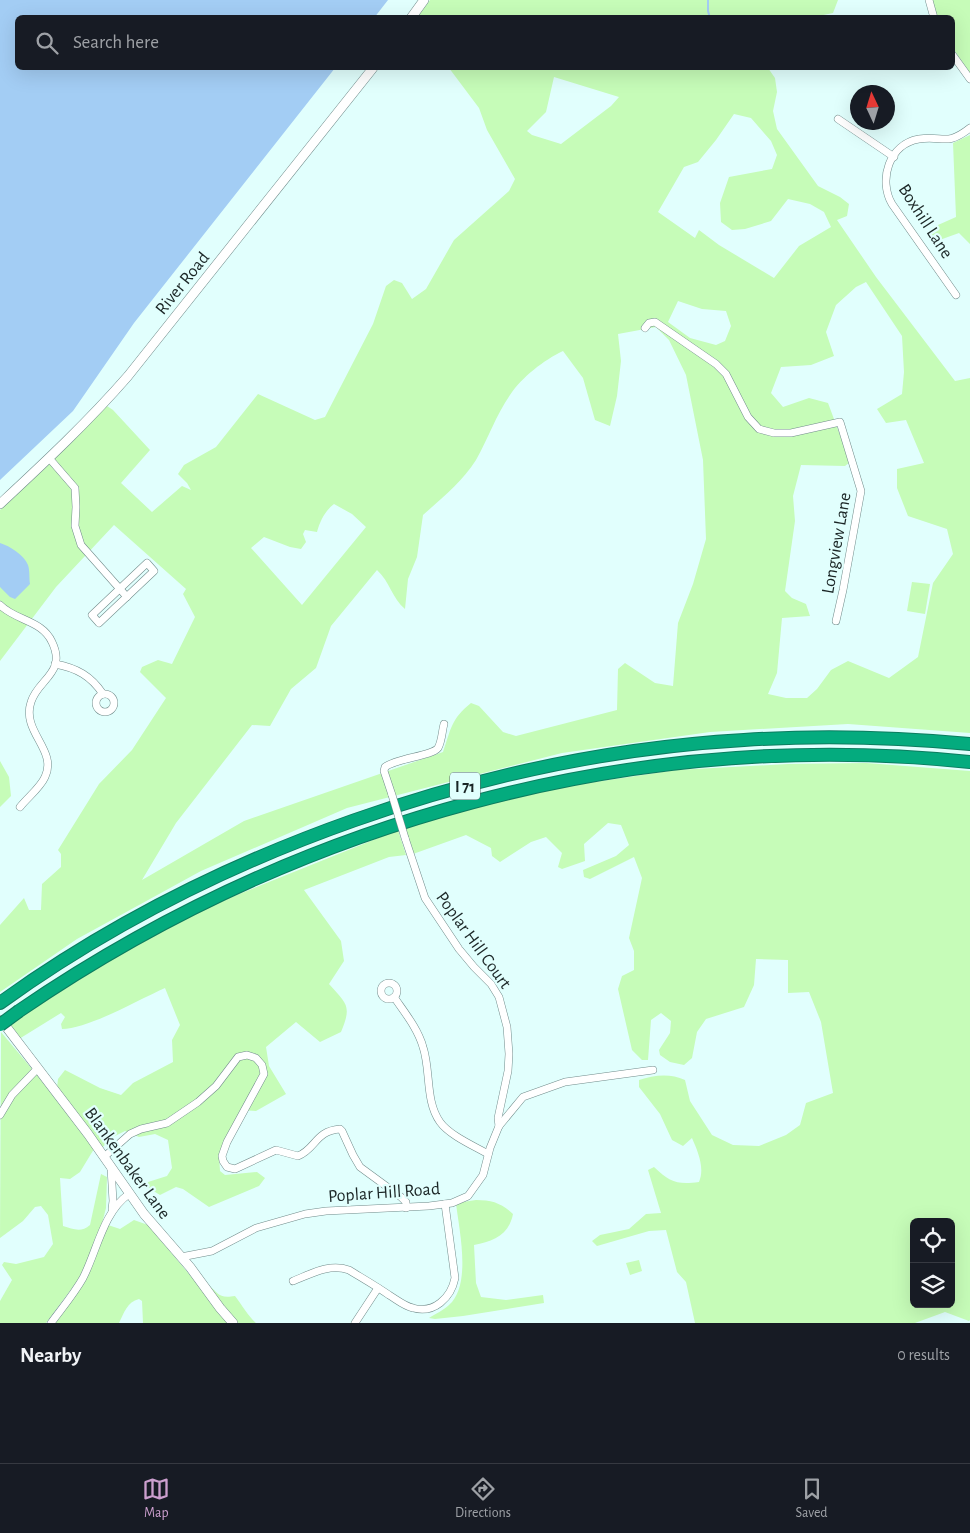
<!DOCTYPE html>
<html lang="en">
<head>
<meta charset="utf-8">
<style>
	body { margin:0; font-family:"Alegreya Sans",sans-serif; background:#242831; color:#f1f3f6 }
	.controls { position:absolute; right:15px; bottom:15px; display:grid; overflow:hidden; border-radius:8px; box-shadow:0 5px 20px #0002 }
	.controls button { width:45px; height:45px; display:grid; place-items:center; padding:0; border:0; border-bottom:1px solid #363941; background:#171b24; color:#f1f3f6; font:25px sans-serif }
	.compass { position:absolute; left:850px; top:85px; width:45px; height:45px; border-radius:50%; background:#171b24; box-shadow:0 5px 20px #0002; rotate:356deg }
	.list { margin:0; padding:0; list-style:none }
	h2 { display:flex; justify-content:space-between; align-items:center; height:65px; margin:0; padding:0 20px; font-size:21px }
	h2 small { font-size:16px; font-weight:400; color:#9ea1a6 }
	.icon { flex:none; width:28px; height:28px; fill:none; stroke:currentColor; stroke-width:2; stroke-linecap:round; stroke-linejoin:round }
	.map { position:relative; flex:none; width:970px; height:1323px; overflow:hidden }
	.search { position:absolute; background:#171b24; box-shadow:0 5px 20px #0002; left:15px; right:15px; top:15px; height:55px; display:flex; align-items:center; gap:12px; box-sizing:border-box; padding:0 18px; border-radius:8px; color:#9ea1a6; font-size:19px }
	.sheet { height:140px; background:#171b24 }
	nav { display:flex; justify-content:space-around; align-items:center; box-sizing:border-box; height:70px; border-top:1px solid #363941; background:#171b24; font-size:14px; color:#9ea1a6 }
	nav a { display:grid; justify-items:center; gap:2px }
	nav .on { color:#cc9fce }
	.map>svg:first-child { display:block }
	.green { fill:#c6fcb8; fill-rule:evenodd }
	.water { fill:#a3cdf4 }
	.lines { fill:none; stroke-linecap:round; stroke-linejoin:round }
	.stream { stroke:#a3cdf4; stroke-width:2 }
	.minor-casing { stroke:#718c8b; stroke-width:8 }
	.tertiary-casing { stroke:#718c8b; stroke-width:10 }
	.motorway-casing { stroke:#0c7c5f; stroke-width:14 }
	.minor { stroke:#fff; stroke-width:7 }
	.tertiary { stroke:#fff; stroke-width:9 }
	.motorway { stroke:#04ab7e; stroke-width:12 }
	.minor-bridge-casing { stroke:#718c8b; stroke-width:8; stroke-linecap:butt }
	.motorway-bridge-casing { stroke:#0c7c5f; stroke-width:14; stroke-linecap:butt }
	.minor-bridge { stroke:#fff; stroke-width:7 }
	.motorway-bridge { stroke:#04ab7e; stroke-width:12 }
	.labels { text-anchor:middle; stroke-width:4.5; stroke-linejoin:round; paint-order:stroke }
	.shield { fill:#e1fffd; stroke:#566766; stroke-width:1 }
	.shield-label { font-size:16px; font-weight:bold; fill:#1b2626 }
	.street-label { font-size:18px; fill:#1b2626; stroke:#e1fffd }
</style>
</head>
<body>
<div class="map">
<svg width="970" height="1323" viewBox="0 0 970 1323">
	<rect width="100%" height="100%" fill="#e1fffd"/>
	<!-- green -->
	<g class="green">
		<polygon points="430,0 838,0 833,13 809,18 417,17"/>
		<polygon points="932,0 970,0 970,74 953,48 952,18 937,17"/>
		<path d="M449,68h319l7,10 2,14 -4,19 4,18 41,57 22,11 9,7 -2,12 -10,4 39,57 79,104 15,-3v355l-122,-9 -138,8 -148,21 -215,55 -146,63 -124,68 -77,53v-67l24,-27 5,12h12l1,-26 19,-17v-13l-3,-4 41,-66 33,-34 34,-52 -26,-26 2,-5 16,-7 14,4 23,-47 -12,-23 3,-5 -72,-64 -58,62 -56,74v-151l74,-70 30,-33 3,-1 6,4 37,40 -29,33 31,29 30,-26 9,4 -4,-7 -9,-9 6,-9 32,-18 42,-53 57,26 10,-3 48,-93 13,-38 8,-6 8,3 10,16 14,-10 28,-49 55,-49 6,-12 -28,-49 -8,-22zM554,77l65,20 -8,9 -50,38 -29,-9 -5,-4 19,-19zM734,114l17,4 20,23 6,14 -5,14 -43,8 -9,26 1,19 11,8 13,-1 26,-8 17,-22 22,5 14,8 7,15 -32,19 -25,32 -55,-33 -20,-15 -4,8 -37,-26 26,-45 14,-5 18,-22zM866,282l36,54 2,36 -2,22 -25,15 9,14 20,-3 18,43 -27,6v19l11,28 39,13 6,25 -20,29 -15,74 -29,21 -41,-17 -17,9 -14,19 -10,9h-21l-18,-4 9,-21 5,-55 28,-2 -4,-12 -14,-6 -7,-7 10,-70 -2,-25 8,-31 44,1 5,-4 -22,-59 -19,-5 -26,9 -12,-14 10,-26 30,-2 23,-9 -8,-24 10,-27 20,-18zM678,301l24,8 24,2 5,15 -6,15 -9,4 -26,-7 -22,-16zM656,327l13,13 17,35 17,85 3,79 -13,45 -15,39 -5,63 -18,-3 -30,-20 -7,6 -1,41 -101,26 -13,-4 -24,-26 -8,-3c-20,16 -20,26 -28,49l-199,69 -102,59 34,-57 76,-98 18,1 21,-37 25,-21 15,-42 46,-56c13,12 15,28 28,39l3,-30 9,-22 6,-42c19,-17 39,-33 53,-55 12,-21 20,-45 34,-65 12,-18 34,-35 53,-44l20,27 12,42 15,6 7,-30 4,-35 -3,-27zM334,504l18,10 14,13 -64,78 -51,-57 13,-11 26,10 11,2 5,-7 -3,-8 2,-4 12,2c3,-11 8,-21 17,-28z"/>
		<polygon points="970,135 970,244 959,233 934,242 931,234 938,225 956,217 953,143"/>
		<polygon points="912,582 930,584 925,614 907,611"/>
		<polygon points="0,761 9,777 11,796 0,807"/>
		<path d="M866,763l104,8v549l-1,1 -24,-9 -30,11h-220l-9,-41 -9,-10 -11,-42 -17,1 -52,15 -5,-5 8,-6 29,-6 17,-15 15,-1 -13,-43 6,-3c16,15 23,18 45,15 6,-14 -1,-30 -7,-44l-9,8 -11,-6 -12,-26 -21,-27v-7c15,-5 31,-7 46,0l5,21 22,34 21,10 26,1 27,-11 14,-10 6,-22 27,-10 -12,-71 -12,-30 -21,1v-33l-32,-1 -2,26 -10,22 -38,12 -9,13 -5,26 -8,7 -14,-3 -10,-7 -1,-5 11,-17 1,-12 -10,-8 -10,7 -3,40h-6l-10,-10 -14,-61 4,-13 12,-6v-19l-5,-13 13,-60 -8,-21 -44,22 -6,-2 -1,-7 33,-14 13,-11 -8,-20 -13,-2 -24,21 1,17 -23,8 -4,-2 4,-14 -16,-16 -15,5 -31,20 -8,-6 -1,-8 -25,-13 -53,19 -9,-27 137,-37 135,-20 112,-6zM914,1222h37v82h-37z"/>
		<path d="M398,830l8,25 -17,2 -85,33 37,51 3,20 -15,23c18,20 23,22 12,48l-21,10 -24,-20 -30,25 3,19 17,28 -30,17 -16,-1 -21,46 1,15 5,4 32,-3 8,6 -6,8 -50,21 -26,-18 -7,-2 -16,8 -13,-8 1,-5 19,-6 5,-8 -4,-28 -13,-6 -16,3 -14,-6 -14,7 -9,10 -45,-60 1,-9 7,-9 35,18 21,7 12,-12 40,-21 -1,-22 8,-15 -15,-37c-25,11 -77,41 -103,41l-1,-5 4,-7 -4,-4 -42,26 -10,-15 125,-79 63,-34z"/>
		<path d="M1,1032l36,43 57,74 -14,23 -10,7 -10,-1 3,48c10,3 18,7 27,-1l11,-51 6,3 -1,31 -8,31 -20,41 -32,43h-46v-22l12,-21 -10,-15 2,-3 12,2 28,-7 9,-13 -5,-29 -7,-9 -6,1 -12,14 -23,17z"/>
		<path d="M476,1200c16,0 25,3 37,14 -4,21 -20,27 -39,31l2,38 5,14 25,3 37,-5 1,8 -81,13 -28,3 -6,-1c6,-4 15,-8 20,-13 23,-20 10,-75 7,-102z"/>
		<path d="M134,1220l14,5 82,98h-87l-1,-22 -3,-2c-12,3 -15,14 -20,24h-65l17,-23 37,-75 12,4z"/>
		<polygon points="639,1260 642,1271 630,1275 626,1263"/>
		<path d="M207,1284c12,9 11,15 28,12 7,9 13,20 21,27h-20z"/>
	</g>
	<!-- water -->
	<g class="water">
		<polygon points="0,0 388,0 374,18 18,18 18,68 335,68 134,323 73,411 0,480"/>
		<path d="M0,543c10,3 24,12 28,22 2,6 1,13 2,19l-15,15 -5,-2 -10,-10z"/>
	</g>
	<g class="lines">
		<!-- stream -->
		<polyline class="stream" points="708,0 708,11 710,18"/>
		<defs>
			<g id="minor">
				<polyline points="929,0 934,18"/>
				<polyline points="952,54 970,79"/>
				<polyline points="838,119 894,157"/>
				<path d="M956,295l-64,-91c-14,-24 -3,-60 27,-65 24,-4 27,8 51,-11"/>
				<polyline points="645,328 649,323 655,322 716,364 726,374 748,417 759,429 774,433 791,433 840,422 861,491 843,590 836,621"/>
				<polyline points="49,458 75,488 76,507 75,526 81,545 127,597"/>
				<polygon points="147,563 154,571 99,623 92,615"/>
				<path d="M0,605c16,16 42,15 52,37 15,31 -14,37 -21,60 -10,30 27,48 14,75 -5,11 -17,20 -25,30"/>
				<path d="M55,664c22,4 36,12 48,30"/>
				<circle cx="105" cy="703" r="9"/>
				<path d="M392,795l-8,-24 1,-4c12,-9 47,-11 53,-19 4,-7 4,-17 6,-24"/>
				<polyline points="405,838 425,898 459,949 474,967 491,984 499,997 507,1027 509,1054 508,1071 498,1118 499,1126"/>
				<circle cx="389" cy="991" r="8"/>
				<path d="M394,997c11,16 24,32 29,50 8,24 2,54 17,75 9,13 34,24 48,32"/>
				<polyline points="0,1115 12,1095 38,1068"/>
				<path d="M104,1157l26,-23 11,-5 26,-6 31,-21 18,-16 22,-29 9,-2 9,3 6,7 2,9 -37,68 -5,14 1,5 4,6 8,2 41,-19 22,6c18,-7 17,-25 42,-27l2,2 11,24 7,12 41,30 5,5v6"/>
				<polyline points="111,1168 113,1201 112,1209"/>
				<polyline points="181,1257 212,1251 256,1228 305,1214 326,1211 429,1206 452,1203 468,1196 483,1175 490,1148 499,1126 523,1097 565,1082 653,1070"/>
				<path d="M293,1281c18,-7 36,-18 56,-11 13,8 27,16 40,25 7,4 15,11 24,13 21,6 38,-10 42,-30l-10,-74"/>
				<path d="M51,1323c11,-15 23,-29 32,-45 14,-27 20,-66 46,-84"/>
				<polyline points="355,1323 378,1288"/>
			</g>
			<g id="tertiary">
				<polyline points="411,18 424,0"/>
				<path d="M0,504c44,-41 88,-82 128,-128l245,-308"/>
				<polyline points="1,1020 88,1134 144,1214 190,1267 220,1308 233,1323"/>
			</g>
			<g id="motorway">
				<path d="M0,1003c210,-151 485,-248 744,-263 75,-5 151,-3 226,4"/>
				<path d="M19,1011c278,-190 615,-284 951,-249"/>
			</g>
		</defs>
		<!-- minor casing -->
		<use href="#minor" class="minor-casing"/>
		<!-- tertiary casing -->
		<use href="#tertiary" class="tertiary-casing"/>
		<!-- motorway casing -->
		<use href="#motorway" class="motorway-casing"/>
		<!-- minor -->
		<use href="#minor" class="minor"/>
		<!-- tertiary -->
		<use href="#tertiary" class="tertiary"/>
		<!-- motorway -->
		<use href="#motorway" class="motorway"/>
		<defs>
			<polyline id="minor-bridge" points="392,795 405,838"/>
			<polyline id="motorway-bridge" points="0,1025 19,1011"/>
		</defs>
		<!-- minor-bridge casing -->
		<use href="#minor-bridge" class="minor-bridge-casing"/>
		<!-- motorway-bridge casing -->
		<use href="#motorway-bridge" class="motorway-bridge-casing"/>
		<!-- minor-bridge -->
		<use href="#minor-bridge" class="minor-bridge"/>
		<!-- motorway-bridge -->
		<use href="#motorway-bridge" class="motorway-bridge"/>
	</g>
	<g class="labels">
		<!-- shield labels -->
		<rect class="shield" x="450" y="772.5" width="30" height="27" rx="4"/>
		<g class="shield-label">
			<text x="465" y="792">I 71</text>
		</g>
		<!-- street labels -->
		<g class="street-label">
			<text transform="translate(926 221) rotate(57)" y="6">Boxhill Lane</text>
			<text transform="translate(182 283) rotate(-51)" y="6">River Road</text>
			<text transform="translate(836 543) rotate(-80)" y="6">Longview Lane</text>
			<text transform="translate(474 940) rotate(54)" y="6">Poplar Hill Court</text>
			<text transform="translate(128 1163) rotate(54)" y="6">Blankenbaker Lane</text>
			<text transform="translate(384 1192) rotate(-4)" y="6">Poplar Hill Road</text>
		</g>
	</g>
</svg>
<div class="controls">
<button><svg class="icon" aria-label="locate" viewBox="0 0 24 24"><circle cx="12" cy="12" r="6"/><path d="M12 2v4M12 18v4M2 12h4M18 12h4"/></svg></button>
<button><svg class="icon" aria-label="layers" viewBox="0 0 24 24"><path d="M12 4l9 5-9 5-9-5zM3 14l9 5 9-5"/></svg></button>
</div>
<svg class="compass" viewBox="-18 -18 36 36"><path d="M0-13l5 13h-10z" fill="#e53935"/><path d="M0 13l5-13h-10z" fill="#9ea1a6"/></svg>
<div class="search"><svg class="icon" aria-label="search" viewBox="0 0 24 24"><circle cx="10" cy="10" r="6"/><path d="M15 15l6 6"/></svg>Search here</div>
</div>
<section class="sheet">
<h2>Nearby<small>0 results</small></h2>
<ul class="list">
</ul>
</section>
<nav>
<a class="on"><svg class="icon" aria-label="map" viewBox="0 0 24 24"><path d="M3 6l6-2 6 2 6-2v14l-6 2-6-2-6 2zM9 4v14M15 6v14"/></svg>Map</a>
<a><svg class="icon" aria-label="directions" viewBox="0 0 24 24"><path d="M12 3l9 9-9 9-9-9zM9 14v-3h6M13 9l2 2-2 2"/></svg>Directions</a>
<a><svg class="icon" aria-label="saved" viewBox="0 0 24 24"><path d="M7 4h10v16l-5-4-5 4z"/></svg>Saved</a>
</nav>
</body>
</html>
